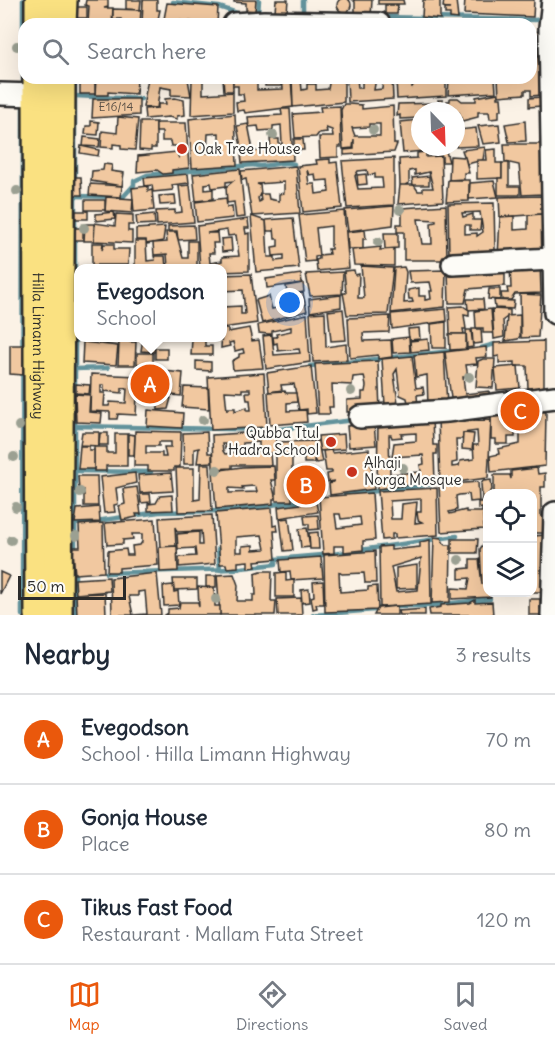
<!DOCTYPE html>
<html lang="en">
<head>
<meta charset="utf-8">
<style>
	body { margin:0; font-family:Delius,sans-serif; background:#f2f2f3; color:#1f2937 }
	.controls { position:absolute; right:18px; bottom:18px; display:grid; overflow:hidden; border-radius:12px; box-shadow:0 6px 24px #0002 }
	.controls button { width:54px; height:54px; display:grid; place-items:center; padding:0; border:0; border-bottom:2px solid #e0e1e3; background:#fff; color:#1f2937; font:30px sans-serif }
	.compass { position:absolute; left:411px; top:102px; width:54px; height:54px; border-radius:50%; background:#fff; box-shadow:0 6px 24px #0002; rotate:157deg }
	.scale { position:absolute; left:18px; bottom:15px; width:108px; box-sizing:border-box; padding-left:6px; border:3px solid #2b2b2b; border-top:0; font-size:16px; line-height:21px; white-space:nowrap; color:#2b2b2b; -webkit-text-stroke:4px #fdfcf7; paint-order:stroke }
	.you { position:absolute; left:290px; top:303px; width:21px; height:21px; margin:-15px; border:4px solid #fff; border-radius:50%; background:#1a73e8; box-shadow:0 0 0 9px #1a73e833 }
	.badge { display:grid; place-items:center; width:39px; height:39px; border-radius:50%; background:#ea580c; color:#fff; font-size:20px; font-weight:700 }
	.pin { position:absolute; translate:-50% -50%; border:3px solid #fff; box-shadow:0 2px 6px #0006 }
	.popup { position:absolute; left:74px; top:264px; width:153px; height:78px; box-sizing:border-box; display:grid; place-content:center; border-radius:12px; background:#fff; filter:drop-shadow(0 2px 4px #0005); font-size:20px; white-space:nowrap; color:#747a83 }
	.popup b { font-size:22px; color:#1f2937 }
	.popup::after { content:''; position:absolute; left:50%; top:100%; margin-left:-12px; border:12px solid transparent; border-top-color:#fff }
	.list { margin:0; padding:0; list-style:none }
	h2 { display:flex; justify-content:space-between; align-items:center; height:78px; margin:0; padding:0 24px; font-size:26px }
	h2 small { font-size:20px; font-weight:400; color:#747a83 }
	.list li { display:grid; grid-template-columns:39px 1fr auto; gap:18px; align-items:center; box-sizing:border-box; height:90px; padding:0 24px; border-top:2px solid #e0e1e3 }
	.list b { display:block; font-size:22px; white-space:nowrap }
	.list p { margin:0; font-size:20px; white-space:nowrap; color:#747a83 }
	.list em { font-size:20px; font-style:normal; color:#747a83 }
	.icon { flex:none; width:33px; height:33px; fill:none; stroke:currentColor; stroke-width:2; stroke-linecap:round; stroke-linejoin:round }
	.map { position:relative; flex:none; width:555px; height:615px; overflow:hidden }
	.search { position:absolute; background:#fff; box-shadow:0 6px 24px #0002; left:18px; right:18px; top:18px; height:66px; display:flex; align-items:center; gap:15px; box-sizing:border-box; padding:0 21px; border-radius:18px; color:#747a83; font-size:22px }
	.sheet { height:348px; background:#fff }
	nav { display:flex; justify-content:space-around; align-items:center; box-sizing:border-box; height:84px; border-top:2px solid #e0e1e3; background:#fff; font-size:16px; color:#747a83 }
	nav a { display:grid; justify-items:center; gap:3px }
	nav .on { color:#ea580c }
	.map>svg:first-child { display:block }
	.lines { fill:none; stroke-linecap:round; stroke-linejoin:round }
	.stream { stroke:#64939c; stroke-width:4.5 }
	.building { fill:#f1c8a0; stroke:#2b2b2b; stroke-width:1.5; fill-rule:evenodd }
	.minor-casing { stroke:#2b2b2b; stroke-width:26 }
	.major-casing { stroke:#2b2b2b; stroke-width:32 }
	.minor { stroke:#fdfcf7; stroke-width:21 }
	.major { stroke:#fae181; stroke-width:27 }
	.tree { fill:#9ba092 }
	.poi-dot { fill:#c8321e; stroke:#fdfcf7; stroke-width:2 }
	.labels { text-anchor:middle; stroke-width:4.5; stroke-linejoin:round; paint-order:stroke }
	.number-label { font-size:12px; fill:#5c5248 }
	.poi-label { font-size:15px; fill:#2b2b2b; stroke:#fdfcf7; text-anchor:start }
	.street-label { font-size:15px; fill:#2b2b2b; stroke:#fdfcf7 }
</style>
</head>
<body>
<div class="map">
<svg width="555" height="615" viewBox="0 0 555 615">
	<rect width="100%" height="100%" fill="#fbf2e6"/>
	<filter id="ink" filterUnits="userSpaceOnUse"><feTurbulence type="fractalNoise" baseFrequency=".0167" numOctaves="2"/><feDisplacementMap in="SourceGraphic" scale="12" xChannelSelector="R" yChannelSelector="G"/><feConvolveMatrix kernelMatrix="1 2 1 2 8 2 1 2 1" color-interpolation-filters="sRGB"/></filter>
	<g filter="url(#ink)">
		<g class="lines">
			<!-- stream -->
			<g class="stream">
				<polyline points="173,2 219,7 240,14"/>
				<polyline points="303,13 303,0"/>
				<polyline points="258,14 259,0"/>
				<polyline points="381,17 536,20 541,18 542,0"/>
				<polyline points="75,78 75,180"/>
				<polyline points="23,90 23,0"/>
				<polyline points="75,96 141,99"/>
				<polyline points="75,189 75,552"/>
				<path d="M75,196l48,1 11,-12v-4l13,-6 106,-10c14,4 26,-5 41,-1"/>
				<polyline points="481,348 495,344"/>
				<polyline points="310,366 461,350"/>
				<polyline points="75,369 108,368"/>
				<polyline points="76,426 271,430 354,420"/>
				<polyline points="75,471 151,472"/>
				<polyline points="345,495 433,484"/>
				<polyline points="75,524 159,512 225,511 324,498"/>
				<polyline points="218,549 220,570"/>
				<polyline points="106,573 233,569 276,564 276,559 333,554 457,536"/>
				<polyline points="395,606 425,606 490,599"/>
				<polyline points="22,615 23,102"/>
				<polyline points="75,615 75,567"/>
				<polyline points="313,615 375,610 387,606"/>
			</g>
		</g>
		<!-- building -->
		<g class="building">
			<circle cx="344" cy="5" r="7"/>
			<polygon points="86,0 108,0 108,7 104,8 113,8 112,24 88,24 89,6 85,5"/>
			<polygon points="126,0 141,0 140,10 126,9"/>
			<polygon points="143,0 157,0 157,10 160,10 157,24 142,24"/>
			<polygon points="234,0 256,0 255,11 246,10 246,3 234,2"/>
			<polygon points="276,0 288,0 287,12 275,11"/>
			<polygon points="353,0 372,0 371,16 355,15 355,2"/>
			<polygon points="378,0 403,0 404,4 378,4"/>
			<polygon points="423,0 440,0 440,19 422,17"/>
			<polygon points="444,0 456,0 458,19 450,18 450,14 445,14 445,9 450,9 443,7"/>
			<polygon points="465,0 534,0 533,17 464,14"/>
			<polygon points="167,3 218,7 217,24 164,19"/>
			<polygon points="385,5 398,5 397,14 385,14"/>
			<rect x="76" y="7" width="11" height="11"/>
			<polygon points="113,9 141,10 140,24 121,24 121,19 113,19"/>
			<polygon points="540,31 541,57 538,57 539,67 542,67 542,95 531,96 531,90 525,90 525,94 499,96 498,78 531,78 531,32"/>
			<polygon points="96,78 137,78 136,94 108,92 108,95 95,95"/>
			<polygon points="148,78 188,79 191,96 171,95 171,89 160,87 157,108 143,107"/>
			<polygon points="192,78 203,78 203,94 233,92 233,112 191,115"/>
			<polygon points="223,78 233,78 233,91 224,91"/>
			<polygon points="233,78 257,78 257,90 283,89 282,78 291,78 293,107 245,113 244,110 237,111 236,102 244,101 243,94 238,94 238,86 233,86"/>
			<rect x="265" y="78" width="16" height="8"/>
			<polygon points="292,78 307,78 301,80 302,90 307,89 307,84 316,84 316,90 328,89 330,78 327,78 344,78 344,102 293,107"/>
			<polygon points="347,78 357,78 358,88 362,88 362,78 376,78 374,90 382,89 383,78 392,78 393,99 348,102"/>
			<polygon points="396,78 417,78 417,84 412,84 412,87 414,84 425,84 424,78 446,78 446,96 397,99"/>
			<polygon points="495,78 496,92 448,95 449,79 446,78"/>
			<rect x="80" y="83" width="15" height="11"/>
			<polygon points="498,93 498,98 501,98 502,110 499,110 499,118 490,119 489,112 478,112 478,117 462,121 459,112 459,130 476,128 478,146 456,147 456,111 447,111 447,101 450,101 450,98 458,98 462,101 476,101 476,97"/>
			<polygon points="541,97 541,106 529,107 529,98"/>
			<polygon points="175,98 184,100 185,115 177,116 177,119 169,117 145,119 144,109 158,108 158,104 166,104 165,99"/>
			<polygon points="93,99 139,99 139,115 92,118"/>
			<polygon points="438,100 443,100 443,111 420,111 420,118 400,119 400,115 397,116 398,104 439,103"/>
			<path d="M349,104l13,1v4l31,-3 1,38h3l-3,8 -50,3v-5l10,-1v-10l-1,9 -10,1 -2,-39 3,-6zM369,124h11v12h-25l-3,-8 17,-1z"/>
			<polygon points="340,106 341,147 338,147 338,157 320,158 319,137 333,137 332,130 326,128 327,132 319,133 316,137 295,138 293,114 321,112 320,107"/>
			<polygon points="281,109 290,109 293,160 242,163 241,153 271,149 270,139 279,139 279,145 282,144 281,125 273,126 273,130 259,131 258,126 249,127 248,117 282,115"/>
			<path d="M235,114l2,51 -45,3 -3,-49zM219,133v19l-12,1 1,-19z"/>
			<polygon points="118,117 138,119 135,150 121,149 121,145 113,144 113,148 101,147 102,131 117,133"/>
			<polygon points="420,120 420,147 433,147 433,150 403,153 400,122"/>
			<polygon points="91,121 99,122 98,135 85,134 86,126 91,126"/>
			<polygon points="525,121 526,141 509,142 505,124"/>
			<polygon points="140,122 156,122 156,148 151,148 151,151 139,150"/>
			<polygon points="156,123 186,123 189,168 172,170 172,173 163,174 157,170 137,172 138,156 177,152 179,159 176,146 171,146 170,141 162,141 162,132 156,132"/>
			<polygon points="248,124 253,150 242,152 237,126"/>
			<polygon points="499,124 501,142 483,144 478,126"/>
			<polygon points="84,137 100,139 99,147 83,146"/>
			<polygon points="294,139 303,139 304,150 294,150"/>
			<polygon points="504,144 543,144 543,194 522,195 519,165 505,162"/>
			<polygon points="81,146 99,150 98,156 80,153"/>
			<polygon points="485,147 483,160 467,164 462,150"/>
			<polygon points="496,149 496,163 502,163 502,178 477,179 477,160 487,160 486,150"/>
			<polygon points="446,151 449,162 442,162 442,156 435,156 434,152"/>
			<path d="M426,152v5l15,-1 2,45 -45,3 2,-19h5h-5l-1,-26 18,-1v-5zM415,170v5l14,-3 4,16h-10v3h-5l-4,-6h-9l4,-2v-12z"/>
			<polygon points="450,156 465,157 469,173 464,173 464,179 449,180"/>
			<path d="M394,158v47l-47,3 -5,-47zM367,170l1,5 7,-1v4h7l1,10 -25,1 -3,-13 3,-5z"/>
			<path d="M330,159v4l7,-1 5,46 -39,4 -5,-46 19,-2 -1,-4zM307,170l2,5 6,-1 1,7 12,-1 1,12 -13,2 -1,-10h-6z"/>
			<polygon points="502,163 509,163 509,186 520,186 520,195 498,195 498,178 502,178"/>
			<polygon points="104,164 112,165 111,171 124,173 122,186 91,181 92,171 103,170"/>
			<path d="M296,166l4,47 -48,3 -6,-37 -4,1 -1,-9zM284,182v11l-5,1v7l-10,-2 -1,-5h-8l1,7 -2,1 -1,-4 2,-4h1l-1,-9 -3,-1z"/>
			<polygon points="240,169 245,217 236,218 234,202 227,203 226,187 233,181 226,182 226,186 212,188 211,183 205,184 205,190 213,189 213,199 196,201 193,174"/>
			<polygon points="188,174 189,183 172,185 173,190 153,192 152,185 145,186 144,178"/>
			<polygon points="366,174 367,184 358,185 357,175"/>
			<polygon points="429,176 429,185 413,185 412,178"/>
			<polygon points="73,177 81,177 82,195 74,195"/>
			<polygon points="448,180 469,180 469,201 446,202"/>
			<polygon points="494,181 498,197 469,199 470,183"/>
			<polygon points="90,184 122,186 121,197 89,195"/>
			<polygon points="190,185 194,222 157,225 156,211 175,210 175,213 182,212 179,186"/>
			<polygon points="148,186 148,191 152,190 154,210 134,212 132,188"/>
			<polygon points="175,195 176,204 160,205 159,196"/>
			<polygon points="542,196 543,214 500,217 499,197"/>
			<polygon points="106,197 133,199 132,213 105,211"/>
			<polygon points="226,198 227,207 232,206 233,218 197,222 195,202"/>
			<rect x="85" y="200" width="20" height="10"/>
			<path d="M494,203l1,47h-3v5l-43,1 -1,-52zM480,212l3,20 -6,4v-3l-12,1v-9h5v5h10l1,-10h-8v-6l-10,3 -1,-4z"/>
			<path d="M446,205l1,55h-43v-28h-7v-8h5v-16zM418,219l18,1v2l-5,1 1,21h-10z"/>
			<polygon points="394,206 393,225 348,231 345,210"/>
			<rect x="76" y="211" width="12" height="8"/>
			<polygon points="344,211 349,268 317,271 316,260 319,259 319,255 329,254 328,249 331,249 331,226 316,228 319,256 315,257 315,261 305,262 299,215"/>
			<polygon points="114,212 115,219 96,221 96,214"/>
			<polygon points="116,214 133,215 133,225 128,225 128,231 132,231 132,243 94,241 95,223 115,226"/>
			<polygon points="154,214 155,224 137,225 136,216"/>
			<polygon points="542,214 543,256 498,257 500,217 514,216 514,230 528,229 528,215"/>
			<polygon points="251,216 266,221 268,257 275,257 275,261 284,260 284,255 273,256 272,247 278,246 278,239 275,239 274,228 274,231 267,231 266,220 293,218 299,268 256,272"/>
			<path d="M248,219l1,9h-4l1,6 3,-1v38l-27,1v-4h-22l-3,-42zM227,230l1,6 8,-1 3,21 -17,1v4l-12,2 -1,-10h5l-1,-10h5l-1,-10h-10z"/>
			<polygon points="85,224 94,224 94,241 84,241"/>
			<polygon points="194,225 195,239 178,240 177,231 168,231 168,226"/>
			<polygon points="165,227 163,241 146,244 146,240 136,240 136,229"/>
			<rect x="74" y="228" width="9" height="12"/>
			<polygon points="365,230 366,239 363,239 363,249 348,249 347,232"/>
			<polygon points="166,232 176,232 183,258 188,258 188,241 197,241 197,268 168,268 167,254 154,255 153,243 167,242"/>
			<polygon points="384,233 398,233 398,248 385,249"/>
			<polygon points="231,238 232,251 222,252 221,239"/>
			<polygon points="135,241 146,241 147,261 155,260 154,256 165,256 166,268 135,268"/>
			<polygon points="92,243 103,243 102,250 104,244 114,244 114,249 129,249 128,265 92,265"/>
			<polygon points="381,247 380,250 394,249 394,266 354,265 352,250"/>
			<polygon points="540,262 541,293 515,294 511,300 502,300 501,293 508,293 507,288 511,288 510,266"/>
			<polygon points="505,265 505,286 468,289 465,303 449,303 448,270"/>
			<polygon points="361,266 393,268 388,314 347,315 343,293 346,293 344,271 354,270 355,275 359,274 358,298 364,298"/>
			<polygon points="404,267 406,272 404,303 413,302 412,299 409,299 408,290 419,288 419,296 425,296 425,300 431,299 430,291 432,291 430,282 410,283 408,271 446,270 445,307 391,313 394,268"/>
			<polygon points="343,272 342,294 310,296 306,274"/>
			<polygon points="251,274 257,323 222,328 222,307 241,306 241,314 245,314 243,290 222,291 222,275"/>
			<polygon points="301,274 302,283 267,288 266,279"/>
			<polygon points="303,283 304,292 287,295 286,286"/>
			<polygon points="489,289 500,289 500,300 488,299"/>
			<polygon points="303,293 307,311 262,323 256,300 269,296 272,309 292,304 290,295"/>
			<polygon points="520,294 541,295 538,337 521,338"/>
			<polygon points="341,295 341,307 310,312 309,299"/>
			<polygon points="467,299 483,299 484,309 468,310"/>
			<polygon points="494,300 514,301 513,309 495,308"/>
			<polygon points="463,306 469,310 469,316 464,315 466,329 463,329 464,334 450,334 449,307"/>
			<polygon points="343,309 346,340 331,341 328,311"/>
			<polygon points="446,309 447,321 392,329 391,314"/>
			<polygon points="491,309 493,333 483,333 483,328 476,328 475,311"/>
			<polygon points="492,309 510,310 510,315 503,320 504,337 494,339"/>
			<polygon points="325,312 326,347 346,344 347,360 313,362 310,313"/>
			<polygon points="307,314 310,362 266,369 263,336 272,335 274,355 300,353 299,349 278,351 277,343 274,344 273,337 277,337 276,334 291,331 291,327 272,331 272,334 268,334 259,333 258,325"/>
			<polygon points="520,315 520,336 518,339 505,341 507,316"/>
			<polygon points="390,316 389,332 363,333 364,341 391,340 392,357 378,359 378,355 350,358 348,318"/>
			<polygon points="446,322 446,348 432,348 431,324"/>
			<polygon points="249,328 252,341 259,340 263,368 233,370 232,361 239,357 239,354 244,353 243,349 235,351 233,342 229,343 230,346 221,348 222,329 228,329 228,332"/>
			<polygon points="419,328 420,339 409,340 408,329"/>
			<polygon points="472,329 481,329 482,343 473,344"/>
			<polygon points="466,330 471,330 473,347 467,348"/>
			<polygon points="449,334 466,334 466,349 450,350"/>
			<polygon points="409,337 410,352 393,353 392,339"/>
			<polygon points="107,338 130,338 130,342 136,342 135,365 118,365 119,343 106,343"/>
			<polygon points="143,338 155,338 154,352 141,351"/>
			<polygon points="192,339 205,340 205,346 212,346 212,355 191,355"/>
			<polygon points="428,339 429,350 411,352 410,341"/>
			<polygon points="544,341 544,388 528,388 527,366 515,366 515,362 499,363 499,356 494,357 494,343"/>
			<polygon points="83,342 118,346 116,365 82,363"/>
			<polygon points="10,345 23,345 23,375 10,374"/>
			<polygon points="486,347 487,357 476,358 477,364 466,365 468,377 463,377 465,394 489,391 490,400 452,406 445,352"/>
			<rect x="155" y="348" width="12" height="11"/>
			<polygon points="444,352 447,405 428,406 427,375 416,377 414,355"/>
			<rect x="137" y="353" width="16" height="11"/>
			<polygon points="412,356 416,388 423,387 424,394 417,395 418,407 403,408 403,403 408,403 407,398 400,395 397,369 394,374 398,403 395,404 395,409 385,405 382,359"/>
			<polygon points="483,359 495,359 493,388 476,387 478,361"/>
			<polygon points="196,361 211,362 211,371 196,370"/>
			<polygon points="378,361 380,411 347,412 347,400 362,399 362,392 365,392 366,386 364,376 353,377 352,385 332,384 333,407 329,407 330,414 318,414 315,364"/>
			<polygon points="311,366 316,413 307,414 307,409 299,410 294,384 281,385 282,390 269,392 267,373"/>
			<polygon points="518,366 520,388 497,390 495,368"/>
			<polygon points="140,370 162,371 161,397 138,397"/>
			<polygon points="163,371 183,373 181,396 162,394"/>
			<path d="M264,373l3,54 -56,3 -3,-53zM242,389h8v3h-4l1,8h3l1,10h-4v-3l-12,4v-3h-8v3l-2,-20 17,1z"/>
			<path d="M91,374l47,2 -2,39 -18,-1 -1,5h-7v-7l-20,-1zM101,385h3v6l18,2v-5l5,1 -1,14 -16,-1 -1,4h-5l1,-13h-4z"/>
			<polygon points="76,384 90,385 89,394 76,393"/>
			<polygon points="184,387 208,388 209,409 182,407"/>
			<polygon points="285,391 286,393 296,393 297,402 287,403 287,411 306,410 307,422 270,425 268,392"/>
			<polygon points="75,394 90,395 89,412 102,413 101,423 76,422"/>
			<polygon points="157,398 171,398 168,409 158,410"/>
			<polygon points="536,407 536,412 546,412 545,466 491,472 490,456 499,454 498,449 520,444 520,408"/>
			<polygon points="148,410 183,413 182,428 147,426"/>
			<polygon points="516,411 515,437 508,437 508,444 496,444 496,439 491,439 491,420 484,420 484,414"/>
			<path d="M474,416v5l17,-1 -3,58 -48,6 -2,-66zM477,431l1,14h-5l1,14 -14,2 -1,5 -7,1v-4l5,-1 -1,-23h7v-6z"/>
			<path d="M432,417l1,28h4v9h-3l1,28 -58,7 1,-69zM416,433v8l-22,2 -2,14 31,-2 1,9 -4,1 1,7 -31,2 -1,-39h2l1,3 10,-1 -1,-3z"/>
			<polygon points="374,424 376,445 349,447 347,426"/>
			<path d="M135,431l46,1 -1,35h-6v4h-26v-5h-14zM159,442h12v5h-7l2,10h-4v-4h-16v-7h13z"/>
			<path d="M276,431l-1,22h-5l1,12h-39v3l-19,1 -1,-34zM259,442v9h-27v2l-7,1 -2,-3 -1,-7h3v5l18,-3v-3z"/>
			<polygon points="82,432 99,432 99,446 80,445"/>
			<polygon points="207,432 208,453 212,453 212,462 197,463 199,448 194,449 194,464 184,464 183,433"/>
			<polygon points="100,433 108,433 108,445 99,445"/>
			<polygon points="463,433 474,434 472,450 462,449"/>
			<polygon points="115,434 127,434 127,466 106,466 106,471 94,471 94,447 107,447 107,453 115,453"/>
			<polygon points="128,434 135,435 134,455 128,455"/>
			<polygon points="344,434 345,449 319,451 318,436"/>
			<polygon points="318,441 322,462 316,463 314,459 314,463 304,463 304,457 294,458 294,454 277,454 277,442"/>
			<polygon points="80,446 89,446 89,450 94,450 94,469 78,469"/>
			<polygon points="369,449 374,489 330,495 329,484 334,481 328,482 327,474 332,473 332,471 326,471 323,451 331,450 332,453"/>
			<rect x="276" y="455" width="16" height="46"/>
			<polygon points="201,464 210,464 212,511 178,512 176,468 194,468 194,500 200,499"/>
			<path d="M274,466l1,14h-4l5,19h-3v5l-57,5 -3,-38 29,-4zM253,486l3,1 1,5 -28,1v-5l14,1 -1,-2z"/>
			<polygon points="537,468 538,474 545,473 545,487 541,487 541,516 544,516 545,533 532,533 532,494 494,494 494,475 510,475 511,479 511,471"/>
			<polygon points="135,473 136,483 116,488 118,504 114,505 115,512 104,513 100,477"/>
			<polygon points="171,473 173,491 140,493 138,475"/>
			<polygon points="295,474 316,477 317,493 296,494"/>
			<polygon points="78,476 97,476 98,506 84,506 84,490 79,491"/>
			<polygon points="491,480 492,490 488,494 488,515 483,515 484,529 441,532 439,485 478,482 479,501 470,502 469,494 459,495 456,496 457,510 449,512 450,514 466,510 466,512 482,512 482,508 478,509 478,502 481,502 482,498 481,484 483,481"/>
			<polygon points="137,487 141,514 136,514 137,517 122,520 119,506 125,504 123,489"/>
			<path d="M437,488l1,47 -43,3v-4h-3v5l-10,1 -4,-49zM421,499v13h-4l1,8 4,2 -7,1 2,-21 -15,2 -1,15h-10l-1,-18z"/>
			<path d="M372,493l3,47 -12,1v9l-19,2v-6h-10v7l-11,1 -4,-57zM335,514h5l1,5 19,-2 1,8 -24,3z"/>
			<polygon points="140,494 150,494 151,502 141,503"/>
			<polygon points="172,495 173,510 148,511 148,504 156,503 160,496"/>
			<polygon points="316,502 318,512 279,518 278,507"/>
			<polygon points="99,507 100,522 75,523 77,509"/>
			<path d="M272,508l1,18 4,-1 1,6h-4l2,28 -21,2 1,6 -8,1v-7l-10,1v5l-11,1 -1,-4h-6l-4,-51zM262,535l3,14 -12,1v-5l-11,1v6h-6v-15z"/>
			<polygon points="212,515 215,564 179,567 179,557 196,556 195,548 178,549 177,534 199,532 199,545 202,545 201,531 177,532 175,527 176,546 161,547 159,518"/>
			<polygon points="318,515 319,529 309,530 309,524 305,524 304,516"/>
			<polygon points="289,518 293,550 284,551 280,519"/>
			<polygon points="155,519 158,565 119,568 119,572 107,572 108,551 126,549 127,555 133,555 132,546 140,545 142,542 142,534 132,534 133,539 123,540 123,544 107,545 105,523"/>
			<polygon points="103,523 104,572 75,574 73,553 74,547 80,547 79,525"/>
			<polygon points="307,528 310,547 301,548 299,529"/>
			<polygon points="318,532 319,549 310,549 309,533"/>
			<polygon points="546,535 544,592 532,592 533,536"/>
			<polygon points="434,537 441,538 445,545 451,545 450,602 432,603"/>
			<polygon points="452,539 478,539 477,553 452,553"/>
			<path d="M430,540l1,64 -51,3 -1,-60 12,-1v4l29,-3v-5zM421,558l-3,32 -22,2 -5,-25z"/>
			<polygon points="177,546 178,571 160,572 159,547"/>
			<polygon points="482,546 488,546 488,592 491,592 491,597 452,599 452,588 468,589 470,578 459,579 459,569 470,568 470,559 479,559 482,585 480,549"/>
			<polygon points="375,551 376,583 365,583 364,573 342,574 339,572 340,592 368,590 368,587 377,586 378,610 325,612 324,555"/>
			<polygon points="321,557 323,578 291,580 290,571 281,572 280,560"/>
			<polygon points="417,565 417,588 396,589 396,568"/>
			<polygon points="261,571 272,571 271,601 276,601 275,615 220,615 217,575 234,574 238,585 237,601 253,601 253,595 256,595 255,573"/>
			<polygon points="0,572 9,576 0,594"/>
			<polygon points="286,572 286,581 294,580 294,597 276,597 276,573"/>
			<polygon points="157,573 161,615 133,615 147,614 145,591 138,592 138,596 129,596 133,615 112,615 111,578"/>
			<rect x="206" y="576" width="10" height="11"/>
			<polygon points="109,577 110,591 76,594 75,579"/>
			<polygon points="173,579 197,579 197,589 174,590"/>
			<polygon points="323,581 324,604 316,604 317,608 313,609 311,597 314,596 313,582"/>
			<polygon points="173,585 174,592 178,591 179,605 164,606 163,586"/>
			<polygon points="198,587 214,588 215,606 220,606 220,615 165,615 168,613 168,609 179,608 180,602 198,602 199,607"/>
			<polygon points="309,589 310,602 302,603 301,590"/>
			<polygon points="105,593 106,615 77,615 76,594"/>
			<polygon points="301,598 302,615 278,615 277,599"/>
			<polygon points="529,599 540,599 540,609 544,609 544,615 529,615"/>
			<polygon points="475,600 475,603 492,602 493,615 430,615 429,609 441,607 441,605 470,603"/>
			<polygon points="397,606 397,615 374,615 378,608"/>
			<polygon points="425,609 425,615 399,615 398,611"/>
		</g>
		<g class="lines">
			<defs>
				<g id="minor">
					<polyline points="553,0 550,27 555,313"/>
					<polyline points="234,24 264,22 379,24"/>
					<polyline points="0,94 37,95"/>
					<polyline points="453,264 553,259"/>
					<polyline points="360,417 447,411 555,397"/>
					<polyline points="552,615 555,513"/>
				</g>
				<g id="major">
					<polyline points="39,24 39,0"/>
					<polyline points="62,24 63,0"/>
					<path id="s1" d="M37,78l2,537"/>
					<polyline points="58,615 61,78"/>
				</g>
			</defs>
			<!-- minor casing -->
			<use href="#minor" class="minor-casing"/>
			<!-- major casing -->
			<use href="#major" class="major-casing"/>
			<!-- minor -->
			<use href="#minor" class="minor"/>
			<!-- major -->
			<use href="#major" class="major"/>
		</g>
		<!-- trees -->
		<g class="tree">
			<circle cx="17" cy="46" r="5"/>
			<circle cx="373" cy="130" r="5"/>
			<circle cx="273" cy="135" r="5"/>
			<circle cx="17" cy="191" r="5"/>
			<circle cx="400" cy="210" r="5"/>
			<circle cx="84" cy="228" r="5"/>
			<circle cx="378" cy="242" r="5"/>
			<circle cx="469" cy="377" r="5"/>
			<circle cx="351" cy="391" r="5"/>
			<circle cx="203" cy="420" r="5"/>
			<circle cx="19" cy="426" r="5"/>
			<circle cx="14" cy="457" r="5"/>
			<circle cx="403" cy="468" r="5"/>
			<circle cx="217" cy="470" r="5"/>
			<circle cx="80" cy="492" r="5"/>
			<circle cx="16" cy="507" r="5"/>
			<circle cx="76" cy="536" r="5"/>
			<circle cx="11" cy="540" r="5"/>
			<circle cx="459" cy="560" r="5"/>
			<circle cx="216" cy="599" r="5"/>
		</g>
	</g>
	<!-- markers -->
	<g class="poi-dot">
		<circle cx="182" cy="149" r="6"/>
		<circle cx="331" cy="442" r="6"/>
		<circle cx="352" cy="472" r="6"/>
	</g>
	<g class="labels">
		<!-- number labels -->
		<g class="number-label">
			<text x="116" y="111">E16/14</text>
		</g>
		<!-- poi labels -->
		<g class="poi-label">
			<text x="194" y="154">Oak Tree House</text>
			<text x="319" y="438" text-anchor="end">Qubba Ttul<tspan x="319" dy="17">Hadra School</tspan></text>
			<text x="364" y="468">Alhaji<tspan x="364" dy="17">Norga Mosque</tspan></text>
		</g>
		<!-- street labels -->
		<g class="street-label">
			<text dy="5" stroke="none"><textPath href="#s1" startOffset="268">Hilla Limann Highway</textPath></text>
		</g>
	</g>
</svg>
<div class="controls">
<button><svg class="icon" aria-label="locate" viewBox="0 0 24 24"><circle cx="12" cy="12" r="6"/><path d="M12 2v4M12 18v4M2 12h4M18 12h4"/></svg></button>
<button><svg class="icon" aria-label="layers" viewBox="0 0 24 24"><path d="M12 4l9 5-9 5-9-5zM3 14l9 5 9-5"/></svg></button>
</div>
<svg class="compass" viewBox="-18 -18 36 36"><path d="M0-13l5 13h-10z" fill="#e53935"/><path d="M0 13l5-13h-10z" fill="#747a83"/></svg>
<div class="scale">50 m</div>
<div class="you"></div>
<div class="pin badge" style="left:150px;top:384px">A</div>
<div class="popup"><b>Evegodson</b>School</div>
<div class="pin badge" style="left:306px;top:485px">B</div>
<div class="pin badge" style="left:520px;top:411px">C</div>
<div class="search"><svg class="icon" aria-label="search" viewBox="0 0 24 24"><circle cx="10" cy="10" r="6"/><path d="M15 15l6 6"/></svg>Search here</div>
</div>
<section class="sheet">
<h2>Nearby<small>3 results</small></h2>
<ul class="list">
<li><span class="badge">A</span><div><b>Evegodson</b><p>School · Hilla Limann Highway</p></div><em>70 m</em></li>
<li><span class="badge">B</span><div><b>Gonja House</b><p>Place</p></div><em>80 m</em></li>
<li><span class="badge">C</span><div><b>Tikus Fast Food</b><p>Restaurant · Mallam Futa Street</p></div><em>120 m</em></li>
</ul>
</section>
<nav>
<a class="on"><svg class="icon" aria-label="map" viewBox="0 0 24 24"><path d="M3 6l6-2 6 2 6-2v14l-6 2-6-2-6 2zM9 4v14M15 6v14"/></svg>Map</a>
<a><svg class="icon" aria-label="directions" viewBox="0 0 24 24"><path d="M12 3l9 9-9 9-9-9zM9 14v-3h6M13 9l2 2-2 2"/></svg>Directions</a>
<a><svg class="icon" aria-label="saved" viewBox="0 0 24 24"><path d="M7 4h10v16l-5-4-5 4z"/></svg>Saved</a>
</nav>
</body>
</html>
